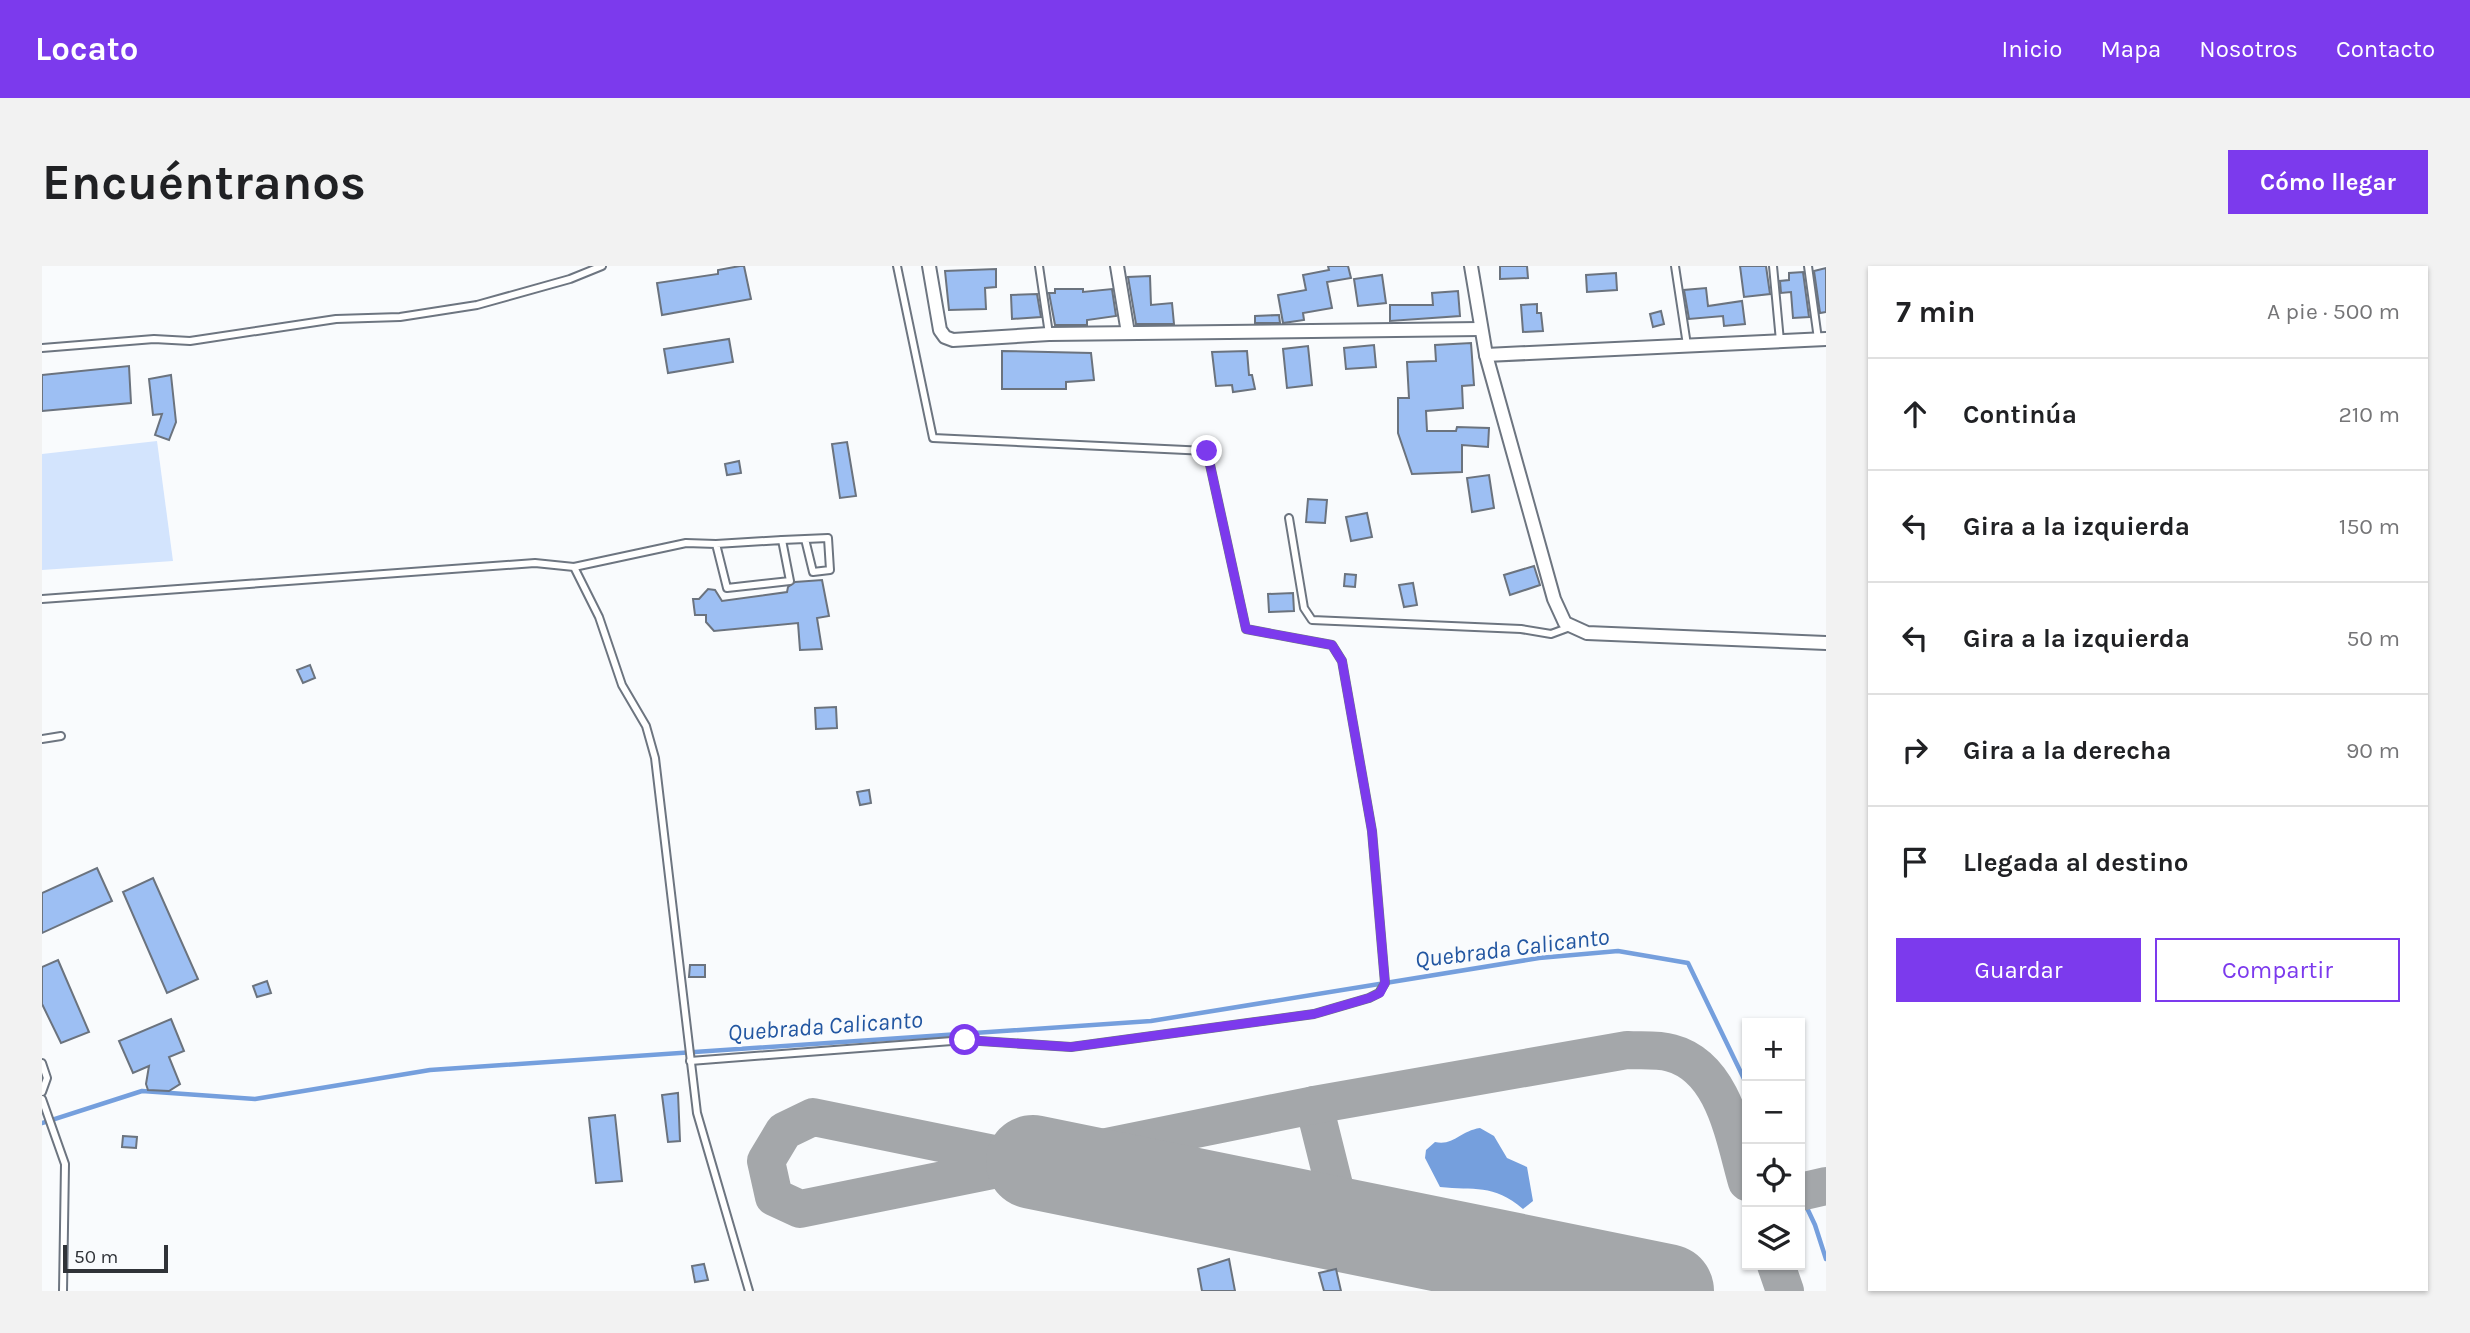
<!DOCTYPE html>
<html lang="es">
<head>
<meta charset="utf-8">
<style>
	body { margin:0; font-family:Karla,sans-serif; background:#f2f2f2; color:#202124 }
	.controls { position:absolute; right:21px; bottom:21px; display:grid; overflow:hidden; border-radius:0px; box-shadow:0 2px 5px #0004 }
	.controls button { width:63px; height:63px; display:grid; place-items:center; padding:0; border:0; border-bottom:2px solid #e0e0e0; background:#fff; color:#202124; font:35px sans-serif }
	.scale { position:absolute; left:21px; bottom:18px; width:105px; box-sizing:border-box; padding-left:7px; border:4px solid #303338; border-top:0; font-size:19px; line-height:24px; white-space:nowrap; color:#303338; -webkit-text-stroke:5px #f9fbfd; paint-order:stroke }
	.stop { position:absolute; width:21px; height:21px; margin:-16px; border:5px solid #7c3aed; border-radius:50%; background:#fff }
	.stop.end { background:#7c3aed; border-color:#fff; box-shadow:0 2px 7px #0008 }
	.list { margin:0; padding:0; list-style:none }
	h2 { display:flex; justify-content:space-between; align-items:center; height:91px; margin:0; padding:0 28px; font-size:30px }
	h2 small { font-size:23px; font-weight:400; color:#757577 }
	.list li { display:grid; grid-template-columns:46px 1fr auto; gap:21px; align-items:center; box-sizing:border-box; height:112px; padding:0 28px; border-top:2px solid #e0e0e0 }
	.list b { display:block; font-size:26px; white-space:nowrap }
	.list em { font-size:23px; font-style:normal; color:#757577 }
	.actions { display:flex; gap:14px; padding:21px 28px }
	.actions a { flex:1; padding:16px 0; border:2px solid #7c3aed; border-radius:0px; text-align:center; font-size:24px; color:#7c3aed }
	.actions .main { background:#7c3aed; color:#fff }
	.icon { flex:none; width:38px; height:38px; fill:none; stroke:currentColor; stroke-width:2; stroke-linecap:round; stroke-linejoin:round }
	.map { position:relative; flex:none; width:1784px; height:1025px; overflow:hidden; border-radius:0px }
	header { display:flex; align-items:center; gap:42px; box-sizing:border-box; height:98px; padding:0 35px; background:#7c3aed; color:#fff }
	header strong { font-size:33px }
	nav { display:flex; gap:38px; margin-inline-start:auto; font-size:24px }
	.intro { display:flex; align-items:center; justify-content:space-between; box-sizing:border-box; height:168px; padding:0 42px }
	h1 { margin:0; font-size:49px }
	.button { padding:18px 32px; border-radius:0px; background:#7c3aed; color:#fff; font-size:24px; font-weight:700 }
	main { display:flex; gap:42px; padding:0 42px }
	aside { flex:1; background:#fff; border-radius:0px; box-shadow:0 2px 5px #0004 }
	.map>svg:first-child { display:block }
	.green { fill:#d3e4fd }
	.water { fill:#759fdd }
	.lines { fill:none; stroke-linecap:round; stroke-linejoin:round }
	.stream { stroke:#759fdd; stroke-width:4.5 }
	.taxiway { stroke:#a4a7aa; stroke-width:38 }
	.runway { stroke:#a4a7aa; stroke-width:94 }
	.building { fill:#9dbff3; stroke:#6b737e; stroke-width:2 }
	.lane-casing { stroke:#6d7580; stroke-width:10 }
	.street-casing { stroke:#6d7580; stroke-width:16 }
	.lane { stroke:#fff; stroke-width:6 }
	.street { stroke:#fff; stroke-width:12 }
	.route { stroke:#7c3aed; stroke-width:9 }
	.labels { text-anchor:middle; stroke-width:6; stroke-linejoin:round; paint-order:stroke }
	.water-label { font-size:24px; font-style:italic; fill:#2256a1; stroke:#f9fbfd }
</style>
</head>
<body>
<header>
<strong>Locato</strong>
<nav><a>Inicio</a><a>Mapa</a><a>Nosotros</a><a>Contacto</a></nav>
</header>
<div class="intro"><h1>Encuéntranos</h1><a class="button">Cómo llegar</a></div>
<main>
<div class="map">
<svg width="1784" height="1025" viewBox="0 0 1784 1025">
	<rect width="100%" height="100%" fill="#f9fbfd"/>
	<!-- green -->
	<polygon class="green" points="115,175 131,295 0,304 0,188"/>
	<!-- water -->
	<path class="water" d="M1438,862l14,8 13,22 20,9 6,34 -10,8c-30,-26 -49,-18 -83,-22l-15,-29 1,-8 9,-8c19,4 25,-11 45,-14z"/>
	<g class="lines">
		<!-- stream -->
		<g class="stream">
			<polyline points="0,857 100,825 213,833 388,804 1109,755 1497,692 1576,685 1646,697 1705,819"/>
			<polyline points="1758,927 1773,959 1784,993"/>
		</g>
		<!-- taxiway -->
		<g class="taxiway">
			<polyline points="1272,839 1302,959"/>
			<path d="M991,896l-220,-45 -29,14 -18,30 8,36 26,12 514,-104 313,-55c13,1 30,-1 44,3 53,14 63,84 76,129"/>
			<polyline points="1758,926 1784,920"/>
			<polyline points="1734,999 1743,1025"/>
		</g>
		<!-- runway -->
		<polyline class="runway" points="991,896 1625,1025"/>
	</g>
	<!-- building -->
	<g class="building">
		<polygon points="698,0 702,0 709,33 620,49 615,17 676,8 676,4"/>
		<polygon points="1286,0 1306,0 1309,12 1285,16 1290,42 1261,47 1262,54 1241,57 1236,29 1264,24 1261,9 1287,4"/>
		<polygon points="1458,0 1485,0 1486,12 1458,13"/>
		<polygon points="1698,0 1724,0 1728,28 1702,31"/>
		<polygon points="1784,2 1784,46 1778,47 1772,5"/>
		<polygon points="954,3 954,21 943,22 944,43 907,44 903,5"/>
		<polygon points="1761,6 1767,51 1751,52 1749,26 1739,27 1738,15 1747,14 1747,7"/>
		<polygon points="1574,7 1575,24 1545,26 1544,9"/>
		<polygon points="1340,9 1344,37 1316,40 1312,13"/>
		<polygon points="1108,10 1109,39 1130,37 1132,58 1094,58 1086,11"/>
		<polygon points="1664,22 1666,40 1700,35 1703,58 1682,60 1681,50 1647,53 1642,24"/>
		<polygon points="1013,23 1041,23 1041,26 1070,23 1074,50 1045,54 1045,59 1013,59 1007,27 1013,27"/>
		<polygon points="1416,25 1418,50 1348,55 1348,39 1391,39 1390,27"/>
		<polygon points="995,28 999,51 970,53 969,29"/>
		<polygon points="1495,38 1495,47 1499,47 1501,65 1481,66 1479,39"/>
		<polygon points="1619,45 1622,58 1611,61 1608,48"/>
		<polygon points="1237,49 1238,57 1213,57 1213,50"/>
		<polygon points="687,73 691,96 626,107 622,83"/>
		<polygon points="1429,77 1432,119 1420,120 1421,142 1384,145 1385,165 1414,165 1415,161 1447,162 1446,181 1420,179 1420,206 1370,208 1356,167 1356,132 1367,132 1365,96 1394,95 1393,79"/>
		<polygon points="1332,79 1334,101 1304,103 1302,82"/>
		<polygon points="1266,80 1270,119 1245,122 1241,83"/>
		<polygon points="960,85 1049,87 1052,114 1024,116 1024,123 960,123"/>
		<polygon points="1205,85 1207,109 1210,109 1213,123 1191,126 1190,119 1174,120 1170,86"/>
		<polygon points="87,100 89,137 0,145 0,109"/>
		<polygon points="129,109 134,156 127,174 113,169 120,148 111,149 107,113"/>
		<polygon points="805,176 814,230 798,232 790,178"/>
		<polygon points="697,195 699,207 685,209 683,198"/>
		<polygon points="1447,209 1452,242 1430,246 1425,212"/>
		<polygon points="1266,233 1285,234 1283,257 1264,256"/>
		<polygon points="1325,247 1330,271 1309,275 1304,251"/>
		<polygon points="1492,300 1498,319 1468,329 1462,309"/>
		<polygon points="1303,308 1314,309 1313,321 1302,320"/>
		<polygon points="780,314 787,350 775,352 780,383 758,384 756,357 672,365 664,356 664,349 653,349 651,333 657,333 666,323 673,324 680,335 745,326 746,321 753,316"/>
		<polygon points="1371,317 1375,339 1362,341 1357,319"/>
		<polygon points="1251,327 1252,345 1227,346 1226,328"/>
		<polygon points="268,399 273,412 261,417 255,404"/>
		<polygon points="794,441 795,462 774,463 773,442"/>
		<polygon points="827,524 829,537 818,539 815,526"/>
		<polygon points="55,602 70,635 0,667 0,627"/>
		<polygon points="111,612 156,713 125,727 81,626"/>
		<polygon points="16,694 47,766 19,777 0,738 0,701"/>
		<polygon points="648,699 663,699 663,711 647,711"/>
		<polygon points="225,715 229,727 215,731 211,720"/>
		<polygon points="129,753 142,785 127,791 138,818 127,825 106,824 104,818 107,800 91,807 77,775"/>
		<polygon points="636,827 638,875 626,876 620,829"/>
		<polygon points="573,849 580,915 554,917 547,852"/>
		<polygon points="81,870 95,871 94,882 80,881"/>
		<polygon points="1187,993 1193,1025 1160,1025 1156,1003"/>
		<polygon points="662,998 666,1014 653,1016 650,1000"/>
		<polygon points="1294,1003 1299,1025 1282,1025 1277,1007"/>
	</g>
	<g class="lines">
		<defs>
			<g id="lane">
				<polyline points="997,0 1007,68"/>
				<polyline points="1633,0 1645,79"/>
				<polyline points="1731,0 1738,75"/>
				<polyline points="1766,0 1776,73"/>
				<polyline points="0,82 112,73 148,75 294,53 358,51 435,39 528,13 560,0"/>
				<polyline points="1247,252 1262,342 1270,354 1479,363 1509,368 1528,361"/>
				<polyline points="740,274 763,273 771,306 788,304 786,272 763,273"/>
				<polyline points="532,301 644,277 674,278 685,322 748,315 740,274 674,278"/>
				<polyline points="0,333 493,297 532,301 557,351 580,419 604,460 613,492 655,847 707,1025"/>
				<polyline points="0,473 19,470"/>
				<polyline points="648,795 923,774 1029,781 1272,748 1327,732 1337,727 1343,717 1330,565 1300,395 1290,379 1204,363 1165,185 891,172 855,0"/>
				<polyline points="0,797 5,812 0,826"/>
				<polyline points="0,833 23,898 21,1025"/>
			</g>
			<g id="street">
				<polyline points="887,0 898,64 903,71 911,74 1007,68 1438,63"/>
				<polyline points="1075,0 1086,67"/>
				<polyline points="1429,0 1444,89 1512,333 1523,357 1545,367 1784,377"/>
				<polyline points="1444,89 1784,73"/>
			</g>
		</defs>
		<!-- lane casing -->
		<use href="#lane" class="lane-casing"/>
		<!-- street casing -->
		<use href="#street" class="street-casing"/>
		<!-- lane -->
		<use href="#lane" class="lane"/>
		<!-- street -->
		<use href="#street" class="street"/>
	</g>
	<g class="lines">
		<!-- route -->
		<polyline class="route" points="923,774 1029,781 1272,748 1327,732 1338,727 1343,717 1330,565 1300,395 1290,379 1204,363 1165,185"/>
	</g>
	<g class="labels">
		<!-- water labels -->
		<g class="water-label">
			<text transform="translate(1470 682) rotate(-7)" y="8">Quebrada Calicanto</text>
			<text transform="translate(783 760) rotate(-4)" y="8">Quebrada Calicanto</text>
		</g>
	</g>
</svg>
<div class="controls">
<button>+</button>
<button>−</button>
<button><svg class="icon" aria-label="locate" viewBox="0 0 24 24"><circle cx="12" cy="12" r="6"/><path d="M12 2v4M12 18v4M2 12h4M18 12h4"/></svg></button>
<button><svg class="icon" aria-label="layers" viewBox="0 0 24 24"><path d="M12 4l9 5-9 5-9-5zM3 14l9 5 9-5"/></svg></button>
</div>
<div class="scale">50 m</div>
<div class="stop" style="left:923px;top:774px"></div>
<div class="stop end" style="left:1165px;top:185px"></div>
</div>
<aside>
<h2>7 min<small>A pie · 500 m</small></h2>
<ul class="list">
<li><svg class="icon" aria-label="ahead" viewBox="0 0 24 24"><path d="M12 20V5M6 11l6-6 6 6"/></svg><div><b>Continúa</b></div><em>210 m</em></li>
<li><svg class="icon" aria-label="left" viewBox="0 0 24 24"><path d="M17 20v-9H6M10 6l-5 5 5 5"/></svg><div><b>Gira a la izquierda</b></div><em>150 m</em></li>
<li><svg class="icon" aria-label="left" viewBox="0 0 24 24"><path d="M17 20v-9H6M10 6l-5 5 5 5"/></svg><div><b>Gira a la izquierda</b></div><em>50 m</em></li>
<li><svg class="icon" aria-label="right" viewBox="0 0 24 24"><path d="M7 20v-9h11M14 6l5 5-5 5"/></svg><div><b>Gira a la derecha</b></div><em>90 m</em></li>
<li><svg class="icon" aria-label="arrive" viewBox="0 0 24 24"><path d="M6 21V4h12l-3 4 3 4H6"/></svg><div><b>Llegada al destino</b></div></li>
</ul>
<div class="actions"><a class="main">Guardar</a><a>Compartir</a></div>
</aside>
</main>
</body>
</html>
